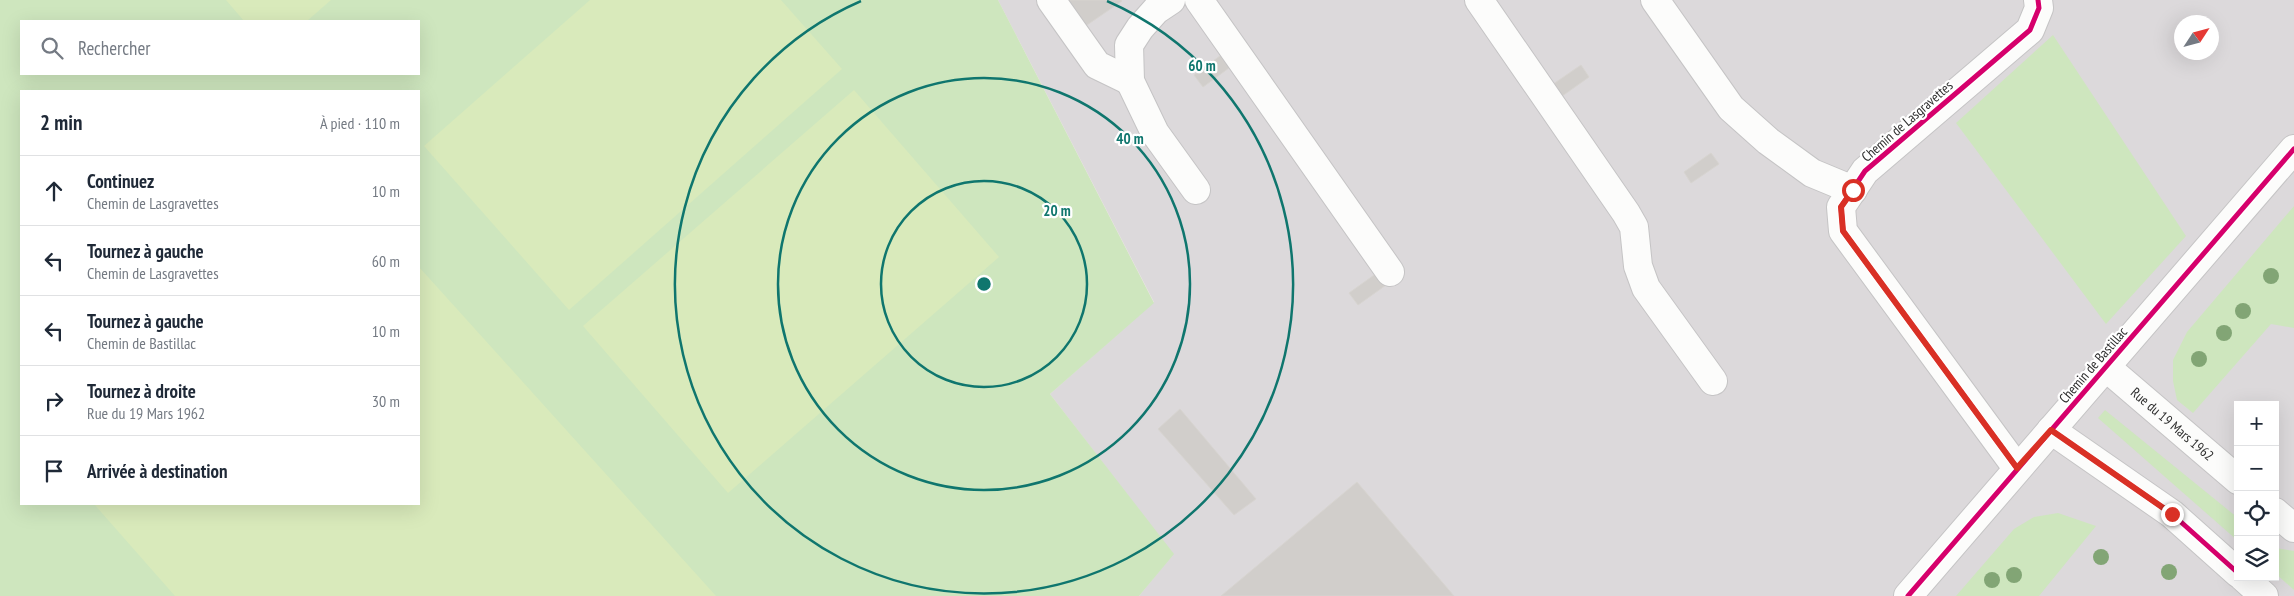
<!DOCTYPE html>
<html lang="fr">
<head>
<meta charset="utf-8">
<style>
	body { margin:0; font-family:"PT Sans Narrow",sans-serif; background:#f2f2f3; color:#1f2937 }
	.controls { position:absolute; right:15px; bottom:15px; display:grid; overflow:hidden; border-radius:0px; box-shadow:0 5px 20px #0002 }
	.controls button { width:45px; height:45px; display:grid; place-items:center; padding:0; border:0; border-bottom:1px solid #e0e1e3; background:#fff; color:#1f2937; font:25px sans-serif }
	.compass { position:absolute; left:2174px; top:15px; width:45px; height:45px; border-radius:50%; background:#fff; box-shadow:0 5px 20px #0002; rotate:54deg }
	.stop { position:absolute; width:15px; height:15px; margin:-11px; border:4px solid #d93025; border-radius:50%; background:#fff }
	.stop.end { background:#d93025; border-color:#fff; box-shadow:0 1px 5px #0008 }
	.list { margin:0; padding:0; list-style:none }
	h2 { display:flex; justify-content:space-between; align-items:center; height:65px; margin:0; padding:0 20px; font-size:21px }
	h2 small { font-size:16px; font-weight:400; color:#747a83 }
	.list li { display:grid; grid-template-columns:32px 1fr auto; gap:15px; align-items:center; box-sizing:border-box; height:70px; padding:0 20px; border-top:1px solid #e0e1e3 }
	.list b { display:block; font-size:19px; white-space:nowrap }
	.list p { margin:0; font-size:16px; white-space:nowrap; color:#747a83 }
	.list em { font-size:16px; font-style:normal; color:#747a83 }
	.icon { flex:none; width:28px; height:28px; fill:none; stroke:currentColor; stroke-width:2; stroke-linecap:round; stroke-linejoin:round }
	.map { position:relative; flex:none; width:2294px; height:596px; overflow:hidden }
	.search { position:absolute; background:#fff; box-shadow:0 5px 20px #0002; left:20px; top:20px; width:400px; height:55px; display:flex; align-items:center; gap:12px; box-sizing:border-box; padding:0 18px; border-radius:0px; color:#747a83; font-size:19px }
	.panel { position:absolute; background:#fff; box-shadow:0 5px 20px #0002; left:20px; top:90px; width:400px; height:415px; border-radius:0px }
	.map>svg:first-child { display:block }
	.industrial { fill:#dcd9db; fill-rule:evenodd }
	.green { fill:#cee6be; fill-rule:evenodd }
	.pitch { fill:#d9eabb }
	.building { fill:#d1cecb; stroke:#d7d4d0 }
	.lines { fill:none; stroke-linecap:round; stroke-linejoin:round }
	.minor-casing { stroke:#c5c4c5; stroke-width:30 }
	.minor { stroke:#fcfcfb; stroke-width:28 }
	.cycleway-casing { stroke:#fff; stroke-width:8 }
	.cycleway { stroke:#d6006c; stroke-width:5 }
	.tree { fill:#82a575 }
	.route { stroke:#d93025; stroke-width:6 }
	.ring { fill:none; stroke:#0f766e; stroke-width:2.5 }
	.labels { text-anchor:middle; stroke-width:4.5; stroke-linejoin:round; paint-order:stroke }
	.street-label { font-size:14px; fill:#2e2e2e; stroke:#fff }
	.centre { fill:#0f766e; stroke:#fff; stroke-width:2.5 }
	.ring-label { font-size:15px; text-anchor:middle; font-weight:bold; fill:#0f766e; stroke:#fff; stroke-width:4.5; stroke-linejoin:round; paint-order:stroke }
</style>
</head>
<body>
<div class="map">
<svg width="2294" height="596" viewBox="0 0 2294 596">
	<rect width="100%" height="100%" fill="#ece8e4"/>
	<!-- industrial -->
	<path class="industrial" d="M998,0h1296v596h-1155l34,-42 -123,-160 104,-92zM2182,22h30v30h-30zM2238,405h37v172h-37z"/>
	<!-- green -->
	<g class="green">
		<path d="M0,0h998l156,303 -104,91 124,160 -35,42h-1139zM21,21h398v53h-398zM21,91h398v413h-398z"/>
		<polygon points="2053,35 2186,236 2106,324 1956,123"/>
		<polygon points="2294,206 2294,328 2271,324 2193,413 2177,400 2173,381 2173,360 2187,332"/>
		<polygon points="2105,410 2238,518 2238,541 2098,418"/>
		<polygon points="2058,513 2096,526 2039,596 1956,596 2014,529 2034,517"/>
		<polygon points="2275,548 2294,551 2294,590 2275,573"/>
	</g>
	<!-- pitch -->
	<g class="pitch">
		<polygon points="226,0 331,0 307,21 244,21"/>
		<polygon points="590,0 781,0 842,69 569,310 424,146"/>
		<polygon points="854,90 999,257 728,493 583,326"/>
		<polygon points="419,267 716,596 175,596 94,504 419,504"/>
	</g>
	<!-- building -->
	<g class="building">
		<polygon points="1064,0 1121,0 1122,1 1084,27"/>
		<polygon points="1224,53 1233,65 1203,87 1194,75"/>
		<polygon points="1581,65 1589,77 1558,99 1549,87"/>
		<polygon points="1711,153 1719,164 1691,183 1684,172"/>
		<polygon points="1377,273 1386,285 1358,305 1349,293"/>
		<polygon points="1180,409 1256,499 1234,515 1158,429"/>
		<polygon points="1357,482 1454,596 1221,596"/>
	</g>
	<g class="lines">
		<defs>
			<g id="minor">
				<polyline points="1051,0 1097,65 1130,81"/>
				<polyline points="1171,0 1156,10 1140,28 1129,45 1130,81 1155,133 1196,190"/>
				<polyline points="1199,0 1390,272"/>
				<polyline points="1479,0 1626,213 1634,227 1638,266 1646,288 1713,381"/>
				<polyline points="1655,0 1731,108 1768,141 1812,173 1853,190"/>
				<path id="s1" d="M2107,368l131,112"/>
				<polyline points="2051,430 2172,514 2238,573"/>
				<polyline points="2017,468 1843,231 1841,207 1865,171 2030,30 2039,8 2038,0"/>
				<polyline points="2275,512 2294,528"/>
				<polyline points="2243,577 2264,596"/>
				<polyline points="1908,596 2294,149"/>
			</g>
		</defs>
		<!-- minor casing -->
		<use href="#minor" class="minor-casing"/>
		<!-- minor -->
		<use href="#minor" class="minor"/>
		<defs>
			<g id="cycleway">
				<polyline points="2051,430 2172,514 2238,573"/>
				<polyline points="2017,468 1843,231 1841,207 1865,171 2030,30 2039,8 2038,0"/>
				<polyline points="1908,596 2294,149"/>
			</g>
		</defs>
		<!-- cycleway casing -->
		<use href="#cycleway" class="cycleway-casing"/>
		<!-- cycleway -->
		<use href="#cycleway" class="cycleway"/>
	</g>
	<!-- trees -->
	<g class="tree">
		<circle cx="2271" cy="276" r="8"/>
		<circle cx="2243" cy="311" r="8"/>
		<circle cx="2224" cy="333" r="8"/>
		<circle cx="2199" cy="359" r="8"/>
		<circle cx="2101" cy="557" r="8"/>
		<circle cx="2169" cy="572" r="8"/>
		<circle cx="2014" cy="575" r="8"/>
		<circle cx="1992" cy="580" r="8"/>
	</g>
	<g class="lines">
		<!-- route -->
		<polyline class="route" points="1853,190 1841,207 1843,231 2017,468 2051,430 2172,514"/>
	</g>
	<!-- distance rings -->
	<g class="ring">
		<circle cx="984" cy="284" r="103"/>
		<circle cx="984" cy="284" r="206"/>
		<path d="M1107 1A309 309 0 1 1 861 1"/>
	</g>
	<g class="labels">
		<!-- street labels -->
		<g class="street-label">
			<text transform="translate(1907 121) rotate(-41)" y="5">Chemin de Lasgravettes</text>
			<text transform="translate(2093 365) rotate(-49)" y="5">Chemin de Bastillac</text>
			<text dy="5" stroke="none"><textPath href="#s1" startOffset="86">Rue du 19 Mars 1962</textPath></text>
		</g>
	</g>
	<circle cx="984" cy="284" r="8" class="centre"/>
	<g class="ring-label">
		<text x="1202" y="71">60 m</text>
		<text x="1130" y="144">40 m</text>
		<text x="1057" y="216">20 m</text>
	</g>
</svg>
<div class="controls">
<button>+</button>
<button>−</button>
<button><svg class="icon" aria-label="locate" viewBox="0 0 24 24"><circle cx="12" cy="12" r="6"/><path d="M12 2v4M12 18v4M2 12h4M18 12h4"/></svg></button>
<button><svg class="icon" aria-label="layers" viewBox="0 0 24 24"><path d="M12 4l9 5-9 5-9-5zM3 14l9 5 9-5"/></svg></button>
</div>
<svg class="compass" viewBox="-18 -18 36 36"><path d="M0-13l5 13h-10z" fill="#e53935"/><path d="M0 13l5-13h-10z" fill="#747a83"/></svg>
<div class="stop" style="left:1853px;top:190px"></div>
<div class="stop end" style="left:2172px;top:514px"></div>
<div class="search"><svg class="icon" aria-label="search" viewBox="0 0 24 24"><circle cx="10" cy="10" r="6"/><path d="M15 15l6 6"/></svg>Rechercher</div>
<section class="panel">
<h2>2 min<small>À pied · 110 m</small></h2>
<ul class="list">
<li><svg class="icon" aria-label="ahead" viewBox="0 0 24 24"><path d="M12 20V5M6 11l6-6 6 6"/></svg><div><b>Continuez</b><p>Chemin de Lasgravettes</p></div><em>10 m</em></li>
<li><svg class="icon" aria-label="left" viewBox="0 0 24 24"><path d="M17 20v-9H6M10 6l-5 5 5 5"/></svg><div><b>Tournez à gauche</b><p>Chemin de Lasgravettes</p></div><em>60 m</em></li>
<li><svg class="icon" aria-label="left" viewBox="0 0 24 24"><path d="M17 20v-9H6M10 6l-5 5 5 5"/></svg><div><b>Tournez à gauche</b><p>Chemin de Bastillac</p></div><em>10 m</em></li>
<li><svg class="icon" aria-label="right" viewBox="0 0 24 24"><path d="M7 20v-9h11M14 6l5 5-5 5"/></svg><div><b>Tournez à droite</b><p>Rue du 19 Mars 1962</p></div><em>30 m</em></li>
<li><svg class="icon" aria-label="arrive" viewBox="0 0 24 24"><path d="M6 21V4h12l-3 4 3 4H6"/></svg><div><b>Arrivée à destination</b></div></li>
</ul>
</section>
</div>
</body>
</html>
